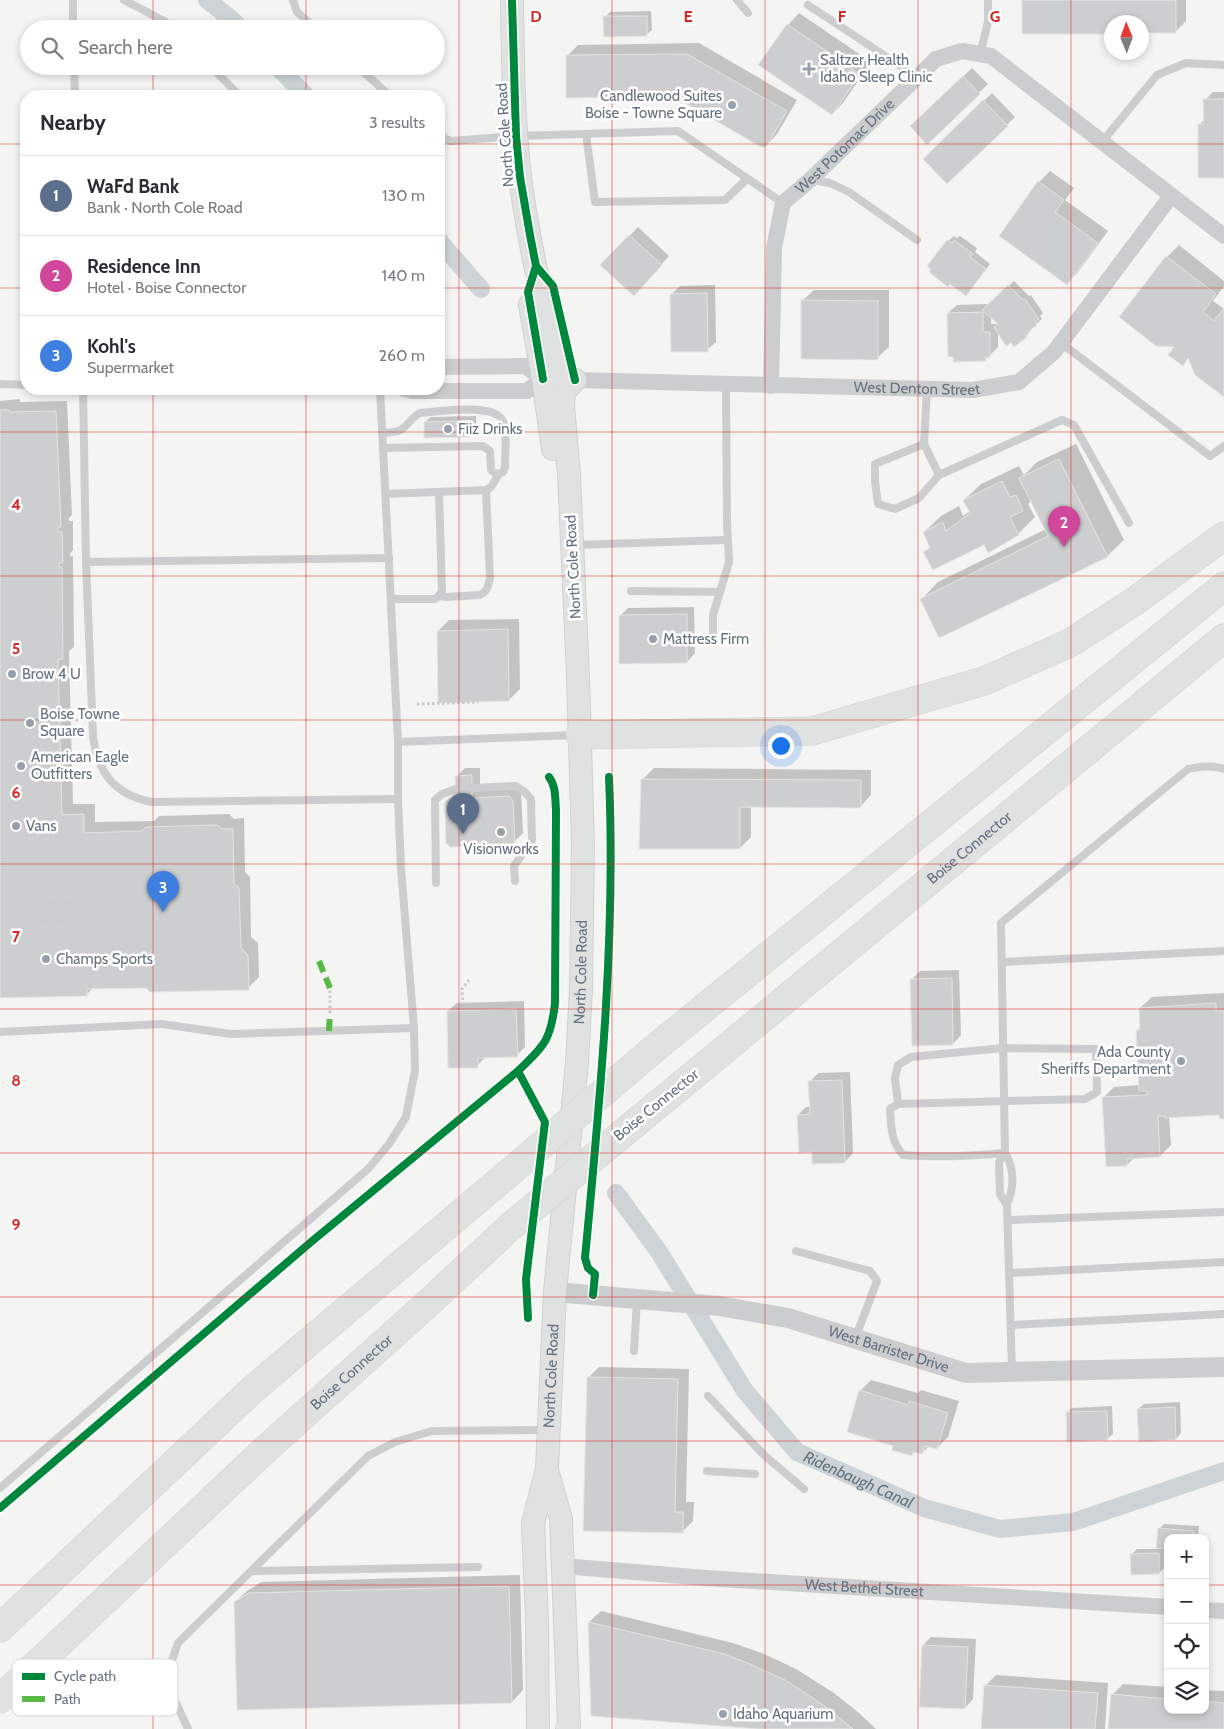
<!DOCTYPE html>
<html lang="en">
<head>
<meta charset="utf-8">
<style>
	body { margin:0; font-family:Cabin,sans-serif; background:#f7f7f7; color:#2b2b33 }
	.controls { position:absolute; right:15px; bottom:15px; display:grid; overflow:hidden; border-radius:10px; box-shadow:0 2px 8px #0003 }
	.controls button { width:45px; height:45px; display:grid; place-items:center; padding:0; border:0; border-bottom:1px solid #e1e1e2; background:#fff; color:#2b2b33; font:25px sans-serif }
	.compass { position:absolute; left:1104px; top:15px; width:45px; height:45px; border-radius:50%; background:#fff; box-shadow:0 2px 8px #0003; rotate:359deg }
	.you { position:absolute; left:780px; top:745px; width:18px; height:18px; margin:-12px; border:4px solid #fff; border-radius:50%; background:#1a73e8; box-shadow:0 0 0 8px #1a73e833 }
	.badge { display:grid; place-items:center; width:32px; height:32px; border-radius:50%; background:#1a73e8; color:#fff; font-size:16px; font-weight:700 }
	.pin { position:absolute; translate:-50% -41px; filter:drop-shadow(0 1px 2px #0008) }
	.pin::after { content:''; position:absolute; top:26px; width:18px; height:15px; background:inherit; clip-path:polygon(0 0,100% 0,50% 100%) }
	.list { margin:0; padding:0; list-style:none }
	h2 { display:flex; justify-content:space-between; align-items:center; height:65px; margin:0; padding:0 20px; font-size:21px }
	h2 small { font-size:16px; font-weight:400; color:#7c7c81 }
	.list li { display:grid; grid-template-columns:32px 1fr auto; gap:15px; align-items:center; box-sizing:border-box; height:80px; padding:0 20px; border-top:1px solid #e1e1e2 }
	.list b { display:block; font-size:19px; white-space:nowrap }
	.list p { margin:0; font-size:16px; white-space:nowrap; color:#7c7c81 }
	.list em { font-size:16px; font-style:normal; color:#7c7c81 }
	.icon { flex:none; width:28px; height:28px; fill:none; stroke:currentColor; stroke-width:2; stroke-linecap:round; stroke-linejoin:round }
	.map { position:relative; flex:none; width:1224px; height:1729px; overflow:hidden }
	.search { position:absolute; background:#fff; box-shadow:0 2px 8px #0003; left:20px; top:20px; width:425px; height:55px; display:flex; align-items:center; gap:12px; box-sizing:border-box; padding:0 18px; border-radius:28px; color:#7c7c81; font-size:19px }
	.panel { position:absolute; background:#fff; box-shadow:0 2px 8px #0003; left:20px; top:90px; width:425px; height:305px; border-radius:20px }
	.map>svg:first-child { display:block }
	.shadow { fill:#0003; fill-rule:evenodd }
	.lines { fill:none; stroke-linecap:round; stroke-linejoin:round }
	.canal { stroke:#cdd3d6; stroke-width:18 }
	.building { fill:#cdcecf; stroke:#e4e4e3 }
	.secondary-casing { stroke:#d0d1d1; stroke-width:24 }
	.motorway-casing { stroke:#d1d2d2; stroke-width:29 }
	.path { stroke:#cacacb; stroke-width:3; stroke-dasharray:2.5 2.5; stroke-linecap:butt }
	.service { stroke:#cccdce; stroke-width:8 }
	.minor { stroke:#cccdce; stroke-width:16 }
	.tertiary { stroke:#cccdce; stroke-width:20 }
	.secondary { stroke:#e0e1e1; stroke-width:22 }
	.motorway { stroke:#e0e1e1; stroke-width:28 }
	.motorway-bridge-casing { stroke:#d1d2d2; stroke-width:29; stroke-linecap:butt }
	.motorway-bridge { stroke:#e0e1e1; stroke-width:28 }
	.quiet { stroke:#58b947; stroke-width:6; stroke-dasharray:12 6; stroke-linecap:butt }
	.cycleway-casing { stroke:#fff; stroke-width:11 }
	.cycleway { stroke:#00873e; stroke-width:8 }
	.grid { fill:none; stroke:#d62828; stroke-width:1; stroke-opacity:0.55 }
	.poi-dot { fill:#97a0aa; stroke:#fff; stroke-width:2 }
	.labels { text-anchor:middle; stroke-width:5; stroke-linejoin:round; paint-order:stroke }
	.poi-label { font-size:15px; fill:#657282; stroke:#fff; text-anchor:start }
	.street-label { font-size:15px; fill:#657282; stroke:#fff }
	.water-label { font-size:16px; font-style:italic; fill:#61737f; stroke:#fff }
	.key { fill:#fff; stroke:#d1d5da; stroke-width:1 }
	.key-label { font-size:14px; fill:#657282 }
	.grid-label { font-size:16px; text-anchor:middle; font-weight:bold; fill:#d62828; stroke:#fff; stroke-width:5; stroke-linejoin:round; paint-order:stroke }
</style>
</head>
<body>
<div class="map">
<svg width="1224" height="1729" viewBox="0 0 1224 1729">
	<rect width="100%" height="100%" fill="#f4f5f3"/>
	<!-- shadow -->
	<g class="shadow">
		<polygon points="1024,0 1186,0 1186,21 1175,32 1142,32 1142,22 1112,22"/>
		<polygon points="651,11 652,30 646,35 605,17 610,12"/>
		<polygon points="799,13 871,62 843,103 832,114 788,25"/>
		<polygon points="699,43 797,100 777,134 766,146 674,95 567,56 578,45"/>
		<polygon points="972,68 988,84 927,143 911,126"/>
		<polygon points="1213,92 1224,92 1224,177 1199,125 1205,119 1205,100"/>
		<polygon points="992,93 1015,117 947,182 924,159"/>
		<polygon points="1050,171 1074,188 1065,200 1108,231 1078,272 1067,283 1039,182"/>
		<polygon points="638,227 669,256 642,286 602,265"/>
		<polygon points="954,236 957,238 960,236 977,248 975,252 990,264 971,289 948,241"/>
		<polygon points="1179,245 1224,281 1224,286 1213,301 1224,309 1224,396 1189,357 1182,364 1177,346 1120,317 1167,257"/>
		<path d="M1014,281l15,15 2,-1 12,18 -3,3 2,3 -12,10 1,1 -5,6 -12,9 -16,-14v16l-13,13 -37,-47 9,-8 32,-1zM991,316l9,8h-9z"/>
		<polygon points="715,285 716,342 707,350 672,294 680,286"/>
		<polygon points="814,290 889,290 889,347 877,358 802,301"/>
		<polygon points="20,399 20,402 67,401 72,515 69,518 69,521 73,521 73,550 70,554 70,556 73,556 74,647 69,651 73,804 95,804 95,822 154,821 159,816 229,814 234,819 244,818 245,872 250,877 251,937 258,943 259,977 248,988 146,987 93,988 87,994 0,996 0,401"/>
		<polygon points="476,416 476,430 471,436 425,422 431,417"/>
		<polygon points="1076,444 1124,540 1107,556 922,599 938,582 1046,529 1032,501 1028,504 1035,517 1018,534 984,543 925,552 931,546 924,532 941,516 959,506 963,516 970,511 964,500 981,484 1019,466 1024,475 1037,462"/>
		<polygon points="694,607 695,653 687,662 620,616 628,608"/>
		<polygon points="519,619 520,689 509,700 438,631 449,620"/>
		<polygon points="465,768 480,768 480,790 518,789 521,792 523,833 512,844 447,802 457,792 457,776"/>
		<polygon points="654,768 871,770 871,795 860,807 751,806 751,837 740,848 642,780"/>
		<polygon points="959,970 961,1035 953,1044 912,979 920,971"/>
		<polygon points="1224,993 1224,1117 1221,1113 1169,1116 1171,1145 1160,1156 1135,1157 1127,1165 1103,1098 1114,1087 1140,1085 1137,1031 1141,1026 1140,1008 1152,997"/>
		<polygon points="524,1001 525,1047 517,1055 486,1056 477,1066 448,1011 457,1003"/>
		<polygon points="850,1072 853,1153 845,1162 813,1151 798,1115 806,1107 811,1107 810,1082 818,1073"/>
		<polygon points="599,1367 689,1369 686,1502 694,1502 693,1521 682,1532 588,1378"/>
		<polygon points="871,1380 918,1393 921,1390 959,1401 948,1437 937,1448 929,1446 922,1453 915,1451 912,1455 895,1445 860,1391"/>
		<polygon points="1180,1402 1181,1433 1176,1439 1138,1409 1144,1404"/>
		<polygon points="1112,1406 1113,1434 1107,1439 1067,1413 1072,1408"/>
		<polygon points="1164,1524 1199,1526 1198,1538 1168,1538 1164,1547 1164,1568 1159,1573 1132,1554 1137,1549 1158,1549 1159,1529"/>
		<polygon points="520,1575 523,1690 512,1702 235,1602 247,1591 261,1582"/>
		<polygon points="601,1611 733,1643 762,1653 796,1669 834,1693 859,1713 876,1729 764,1729 593,1715 589,1622"/>
		<polygon points="931,1637 976,1639 973,1699 965,1708 923,1645"/>
		<polygon points="996,1675 1108,1683 1105,1729 982,1729 985,1686"/>
		<polygon points="1123,1684 1168,1687 1168,1710 1205,1710 1205,1690 1224,1691 1224,1729 1110,1729 1112,1695"/>
	</g>
	<g class="lines">
		<!-- canal -->
		<g class="canal">
			<polyline points="207,0 230,18 241,29"/>
			<polyline points="277,66 306,96"/>
			<polyline points="439,241 481,289"/>
			<path id="s1" d="M616,1193l43,59 86,139 52,61 127,56 76,21 73,-7 151,-51"/>
		</g>
	</g>
	<!-- building -->
	<g class="building">
		<polygon points="1022,0 1176,0 1176,33 1142,33 1142,22 1112,22 1112,34 1022,34"/>
		<polygon points="603,16 647,16 647,36 604,37"/>
		<polygon points="787,24 860,74 832,115 758,65"/>
		<polygon points="687,54 787,111 766,147 761,147 673,96 566,98 566,55"/>
		<polygon points="963,76 980,94 927,145 910,126"/>
		<polygon points="1203,99 1224,99 1224,178 1198,178 1198,124 1204,124"/>
		<polygon points="983,100 1008,126 947,184 923,159"/>
		<polygon points="1038,181 1064,200 1055,212 1098,243 1067,285 999,236"/>
		<polygon points="629,235 662,265 634,296 600,265"/>
		<polygon points="947,240 952,243 954,240 973,254 970,257 986,269 966,296 950,284 948,287 929,272 931,269 927,266"/>
		<polygon points="1166,256 1216,294 1203,312 1214,321 1224,308 1224,397 1195,375 1188,358 1183,366 1168,355 1174,347 1156,346 1119,317"/>
		<polygon points="1008,285 1023,300 1025,299 1039,319 1035,322 1037,325 1025,334 1027,337 1014,347 1011,343 1006,346 994,327 998,324 982,310"/>
		<polygon points="707,293 708,352 671,352 670,294"/>
		<polygon points="801,300 878,301 878,360 801,359"/>
		<polygon points="983,312 983,332 990,332 990,357 985,357 986,361 953,362 953,357 948,357 947,313"/>
		<polygon points="0,410 9,410 9,412 56,411 61,527 58,527 58,532 62,532 63,563 59,563 59,567 62,567 63,659 58,659 62,815 84,814 84,833 142,831 146,827 217,825 222,829 233,829 234,884 239,888 241,948 248,955 249,990 150,992 146,988 87,989 87,996 0,998"/>
		<polygon points="471,421 472,437 424,438 424,422"/>
		<polygon points="1059,459 1108,557 939,638 920,599 1048,536 1019,478"/>
		<polygon points="1002,481 1010,497 1016,495 1023,511 1010,517 1019,535 988,553 984,545 933,570 923,552 930,548 923,532 943,522 946,531 970,513 963,500"/>
		<polygon points="687,614 687,663 619,664 619,615"/>
		<polygon points="508,629 509,701 438,703 437,631"/>
		<polygon points="472,775 472,798 509,796 513,801 515,842 512,845 450,847 446,843 445,802 449,798 456,798 455,776"/>
		<polygon points="641,779 861,780 861,808 740,807 740,849 639,849"/>
		<polygon points="952,978 953,1045 912,1046 910,979"/>
		<polygon points="1216,1003 1216,1011 1224,1011 1224,1119 1220,1119 1219,1115 1165,1118 1165,1116 1158,1116 1160,1157 1127,1159 1127,1166 1106,1167 1102,1097 1147,1095 1147,1091 1139,1091 1136,1030 1140,1030 1139,1008"/>
		<polygon points="516,1009 518,1057 478,1058 478,1068 448,1068 447,1011"/>
		<polygon points="842,1080 845,1163 812,1164 812,1152 799,1153 797,1115 810,1114 808,1081"/>
		<polygon points="587,1377 678,1379 675,1512 683,1512 683,1533 583,1531"/>
		<polygon points="859,1390 908,1405 909,1401 948,1413 937,1449 925,1446 922,1454 913,1452 912,1456 892,1450 893,1446 847,1432"/>
		<polygon points="1175,1407 1176,1440 1139,1442 1137,1409"/>
		<polygon points="1107,1411 1108,1440 1067,1442 1066,1412"/>
		<polygon points="1158,1528 1194,1531 1193,1538 1168,1538 1168,1549 1156,1548"/>
		<polygon points="1159,1553 1159,1574 1131,1575 1130,1554"/>
		<polygon points="509,1586 512,1703 237,1710 234,1602 249,1593"/>
		<polygon points="588,1622 721,1653 750,1664 785,1680 822,1704 853,1729 759,1729 591,1716"/>
		<polygon points="922,1645 968,1647 965,1709 919,1707"/>
		<polygon points="984,1685 1098,1693 1095,1729 981,1729"/>
		<polygon points="1111,1694 1168,1699 1168,1710 1205,1710 1205,1701 1224,1703 1224,1729 1108,1729"/>
	</g>
	<g class="lines">
		<defs>
			<g id="secondary">
				<path d="M512,0c1,58 1,118 8,176 8,65 24,130 39,194l5,7 11,3"/>
				<polyline points="530,305 543,379 553,449"/>
				<polyline points="547,1470 561,1519 569,1725 567,1729"/>
				<path id="s6" d="M538,1729l-1,-106 -4,-100 14,-54 8,-177 22,-229 4,-74 2,-144 -5,-168 -9,-203 -6,-68 1,-14 11,-12"/>
			</g>
			<g id="motorway">
				<polyline points="580,735 812,731 984,681 1070,643 1135,601 1224,536"/>
				<polyline points="655,1048 1224,586"/>
				<path id="s7" d="M639,1120l585,-482"/>
				<polyline points="0,1628 252,1390 503,1178"/>
				<path id="s8" d="M0,1699l267,-251 158,-142 86,-80"/>
			</g>
		</defs>
		<!-- secondary casing -->
		<use href="#secondary" class="secondary-casing"/>
		<!-- motorway casing -->
		<use href="#motorway" class="motorway-casing"/>
		<!-- path -->
		<g class="path">
			<polyline points="417,704 478,702"/>
			<polyline points="34,904 70,903"/>
			<polyline points="36,921 73,920"/>
			<polyline points="463,1005 462,989 469,980"/>
			<polyline points="330,1013 330,988"/>
		</g>
		<!-- service -->
		<g class="service">
			<polyline points="73,0 73,29"/>
			<polyline points="124,0 166,22 172,29"/>
			<polyline points="293,0 297,12 316,29"/>
			<polyline points="737,0 748,13"/>
			<polyline points="808,5 917,77"/>
			<polyline points="980,54 988,22 988,0"/>
			<polyline points="74,66 75,96"/>
			<polyline points="210,66 240,96"/>
			<polyline points="357,66 390,96"/>
			<polyline points="586,134 595,202 725,200 747,179"/>
			<polyline points="439,136 451,141 516,136 678,131 783,203"/>
			<polyline points="1102,142 1157,75 1186,63 1224,65"/>
			<polyline points="812,180 830,183 849,192 917,240"/>
			<polyline points="1061,343 1210,456 1224,446"/>
			<polyline points="0,384 26,385"/>
			<path d="M83,389l3,173 7,174c5,37 21,58 58,66l247,-3"/>
			<polyline points="927,389 924,444 939,475 1062,420 1074,425 1129,523"/>
			<path d="M382,433c7,-1 15,0 20,-4 7,-5 10,-12 18,-16 19,-1 79,-12 84,11 3,11 1,31 1,43l-2,5c-5,3 -8,2 -12,-2l-1,-19 -7,-5 -100,2"/>
			<polyline points="924,444 875,464 875,481 878,504 895,509 919,498 939,475"/>
			<polyline points="386,494 486,490 491,487 499,474"/>
			<polyline points="574,545 727,540"/>
			<polyline points="86,562 389,558"/>
			<polyline points="631,591 720,592"/>
			<path d="M439,596l7,1 34,-2c8,-4 8,-9 10,-17l-4,-88"/>
			<polyline points="391,599 435,599 439,596 442,591 439,492"/>
			<polyline points="713,640 713,615 729,562 727,522 726,385"/>
			<polyline points="398,742 575,735"/>
			<polyline points="472,788 516,786 525,792 531,799 532,840 514,866 515,881"/>
			<polyline points="436,883 435,800 442,794 456,789"/>
			<polyline points="1002,962 1224,951"/>
			<polyline points="0,1032 162,1024 231,1034 414,1028"/>
			<path d="M898,1104l-3,-26 3,-13 13,-8 92,-9 93,1 1,43 -12,7 -187,5 -8,5c1,18 1,32 13,46 34,3 68,1 102,-2"/>
			<polyline points="1005,1153 999,1162 1000,1194 1007,1205"/>
			<polyline points="1008,1220 1224,1212"/>
			<polyline points="796,1251 870,1271 877,1281 855,1339"/>
			<polyline points="1009,1273 1224,1262"/>
			<polyline points="1011,1325 1224,1314"/>
			<polyline points="634,1351 637,1300"/>
			<path d="M1012,1371l-5,-166c7,-16 8,-37 -2,-52l-4,-230 187,-154c13,-3 24,-4 36,0"/>
			<polyline points="708,1396 764,1455 804,1489"/>
			<polyline points="707,1471 755,1474"/>
			<polyline points="0,1488 368,1169 389,1144 406,1117 415,1070 414,1028 401,869 398,799 398,742 380,389"/>
			<polyline points="252,1571 478,1567"/>
			<polyline points="188,1729 171,1692 170,1666 178,1643 368,1456 395,1442 432,1431 546,1430"/>
		</g>
		<!-- minor -->
		<g class="minor">
			<path id="s2" d="M575,380l398,10 46,-8 35,-30 117,-156"/>
			<path id="s3" d="M771,386l3,-138 9,-45 27,-23 126,-121 26,-8 29,5 233,180"/>
			<polyline points="404,389 412,391 527,391 543,379 525,366 439,367"/>
			<path id="s4" d="M563,1566l143,12 462,29"/>
			<polyline points="1205,1610 1224,1611"/>
		</g>
		<!-- tertiary -->
		<path class="tertiary" id="s5" d="M555,1292l164,14 69,12 178,55 258,-6"/>
		<!-- secondary -->
		<use href="#secondary" class="secondary"/>
		<!-- motorway -->
		<use href="#motorway" class="motorway"/>
		<defs>
			<g id="motorway-bridge">
				<polyline points="503,1178 655,1048"/>
				<polyline points="511,1226 639,1120"/>
			</g>
		</defs>
		<!-- motorway-bridge casing -->
		<use href="#motorway-bridge" class="motorway-bridge-casing"/>
		<!-- motorway-bridge -->
		<use href="#motorway-bridge" class="motorway-bridge"/>
		<!-- quiet -->
		<g class="quiet">
			<polyline points="319,961 330,988"/>
			<polyline points="329,1031 330,1013"/>
		</g>
		<defs>
			<g id="cycleway">
				<polyline points="512,0 516,136 520,177 530,235 536,266 553,286 575,380"/>
				<polyline points="536,266 528,292 543,379"/>
				<polyline points="518,1071 545,1122 526,1279 528,1318"/>
				<path d="M593,1295l2,-21 -7,-6 -3,-10c15,-160 31,-319 24,-481"/>
				<path d="M0,1508l311,-266 207,-171c26,-25 33,-31 37,-68l1,-193c-1,-12 0,-24 -7,-33"/>
			</g>
		</defs>
		<!-- cycleway casing -->
		<use href="#cycleway" class="cycleway-casing"/>
		<!-- cycleway -->
		<use href="#cycleway" class="cycleway"/>
	</g>
	<!-- grid -->
	<path class="grid" d="M153,0v29M306,0v29M459,0v1729M612,0v1729M765,0v1729M918,0v1729M1071,0v1729M153,66v30M306,66v30M0,144h26M439,144h785M0,288h26M439,288h785M153,389v1340M306,389v1340M0,432h1224M0,576h1224M0,720h1224M0,864h1224M0,1009h1224M0,1153h1224M0,1297h1224M0,1441h1224M0,1585h1168M1205,1585h19"/>
	<!-- markers -->
	<g class="poi-dot">
		<path d="M806.5 61.5h5v5h5v5h-5v5h-5v-5h-5v-5h5z"/>
		<circle cx="732" cy="105" r="5"/>
		<circle cx="448" cy="429" r="5"/>
		<circle cx="653" cy="639" r="5"/>
		<circle cx="12" cy="674" r="5"/>
		<circle cx="30" cy="723" r="5"/>
		<circle cx="21" cy="766" r="5"/>
		<circle cx="16" cy="826" r="5"/>
		<circle cx="501" cy="832" r="5"/>
		<circle cx="46" cy="959" r="5"/>
		<circle cx="1181" cy="1061" r="5"/>
		<circle cx="723" cy="1714" r="5"/>
	</g>
	<g class="labels">
		<!-- poi labels -->
		<g class="poi-label">
			<text x="820" y="65">Saltzer Health<tspan x="820" dy="17">Idaho Sleep Clinic</tspan></text>
			<text x="722" y="101" text-anchor="end">Candlewood Suites<tspan x="722" dy="17">Boise - Towne Square</tspan></text>
			<text x="458" y="434">Fiiz Drinks</text>
			<text x="663" y="644">Mattress Firm</text>
			<text x="22" y="679">Brow 4 U</text>
			<text x="40" y="719">Boise Towne<tspan x="40" dy="17">Square</tspan></text>
			<text x="31" y="762">American Eagle<tspan x="31" dy="17">Outfitters</tspan></text>
			<text x="26" y="831">Vans</text>
			<text x="501" y="854" text-anchor="middle">Visionworks</text>
			<text x="56" y="964">Champs Sports</text>
			<text x="1171" y="1057" text-anchor="end">Ada County<tspan x="1171" dy="17">Sheriffs Department</tspan></text>
			<text x="733" y="1719">Idaho Aquarium</text>
		</g>
		<!-- street labels -->
		<g class="street-label">
			<text transform="translate(505 135) rotate(-94)" y="5">North Cole Road</text>
			<text dy="5" stroke="none"><textPath href="#s3" startOffset="268">West Potomac Drive</textPath></text>
			<text dy="5" stroke="none"><textPath href="#s2" startOffset="342">West Denton Street</textPath></text>
			<text transform="translate(573 567) rotate(-93)" y="5">North Cole Road</text>
			<text dy="5" stroke="none"><textPath href="#s7" startOffset="428">Boise Connector</textPath></text>
			<text dy="5" stroke="none"><textPath href="#s6" startOffset="760">North Cole Road</textPath></text>
			<text transform="translate(656 1105) rotate(-39)" y="5">Boise Connector</text>
			<text dy="5" stroke="none"><textPath href="#s5" startOffset="340">West Barrister Drive</textPath></text>
			<text dy="5" stroke="none"><textPath href="#s8" startOffset="480">Boise Connector</textPath></text>
			<text dy="5" stroke="none"><textPath href="#s6" startOffset="355">North Cole Road</textPath></text>
			<text dy="5" stroke="none"><textPath href="#s4" startOffset="302">West Bethel Street</textPath></text>
		</g>
		<!-- water labels -->
		<g class="water-label">
			<text dy="6" stroke="none"><textPath href="#s1" startOffset="384">Ridenbaugh Canal</textPath></text>
		</g>
	</g>
	<!-- legend -->
	<rect x="12" y="1659" width="166" height="57" rx="8" class="key"/>
	<rect x="22" y="1673" width="23" height="7" fill="#00873e"/>
	<rect x="22" y="1696" width="23" height="6" fill="#58b947"/>
	<g class="key-label">
		<text x="54" y="1681">Cycle path</text>
		<text x="54" y="1704">Path</text>
	</g>
	<g class="grid-label">
		<text x="536" y="22">D</text>
		<text x="688" y="22">E</text>
		<text x="842" y="22">F</text>
		<text x="995" y="22">G</text>
		<text x="16" y="510">4</text>
		<text x="16" y="654">5</text>
		<text x="16" y="798">6</text>
		<text x="16" y="942">7</text>
		<text x="16" y="1086">8</text>
		<text x="16" y="1230">9</text>
	</g>
</svg>
<div class="controls">
<button>+</button>
<button>−</button>
<button><svg class="icon" aria-label="locate" viewBox="0 0 24 24"><circle cx="12" cy="12" r="6"/><path d="M12 2v4M12 18v4M2 12h4M18 12h4"/></svg></button>
<button><svg class="icon" aria-label="layers" viewBox="0 0 24 24"><path d="M12 4l9 5-9 5-9-5zM3 14l9 5 9-5"/></svg></button>
</div>
<svg class="compass" viewBox="-18 -18 36 36"><path d="M0-13l5 13h-10z" fill="#e53935"/><path d="M0 13l5-13h-10z" fill="#7c7c81"/></svg>
<div class="you"></div>
<div class="pin badge" style="left:463px;top:834px;background:#5c6f8a">1</div>
<div class="pin badge" style="left:1064px;top:547px;background:#d1479c">2</div>
<div class="pin badge" style="left:163px;top:912px;background:#3f7fe0">3</div>
<div class="search"><svg class="icon" aria-label="search" viewBox="0 0 24 24"><circle cx="10" cy="10" r="6"/><path d="M15 15l6 6"/></svg>Search here</div>
<section class="panel">
<h2>Nearby<small>3 results</small></h2>
<ul class="list">
<li><span class="badge" style="background:#5c6f8a">1</span><div><b>WaFd Bank</b><p>Bank · North Cole Road</p></div><em>130 m</em></li>
<li><span class="badge" style="background:#d1479c">2</span><div><b>Residence Inn</b><p>Hotel · Boise Connector</p></div><em>140 m</em></li>
<li><span class="badge" style="background:#3f7fe0">3</span><div><b>Kohl's</b><p>Supermarket</p></div><em>260 m</em></li>
</ul>
</section>
</div>
</body>
</html>
